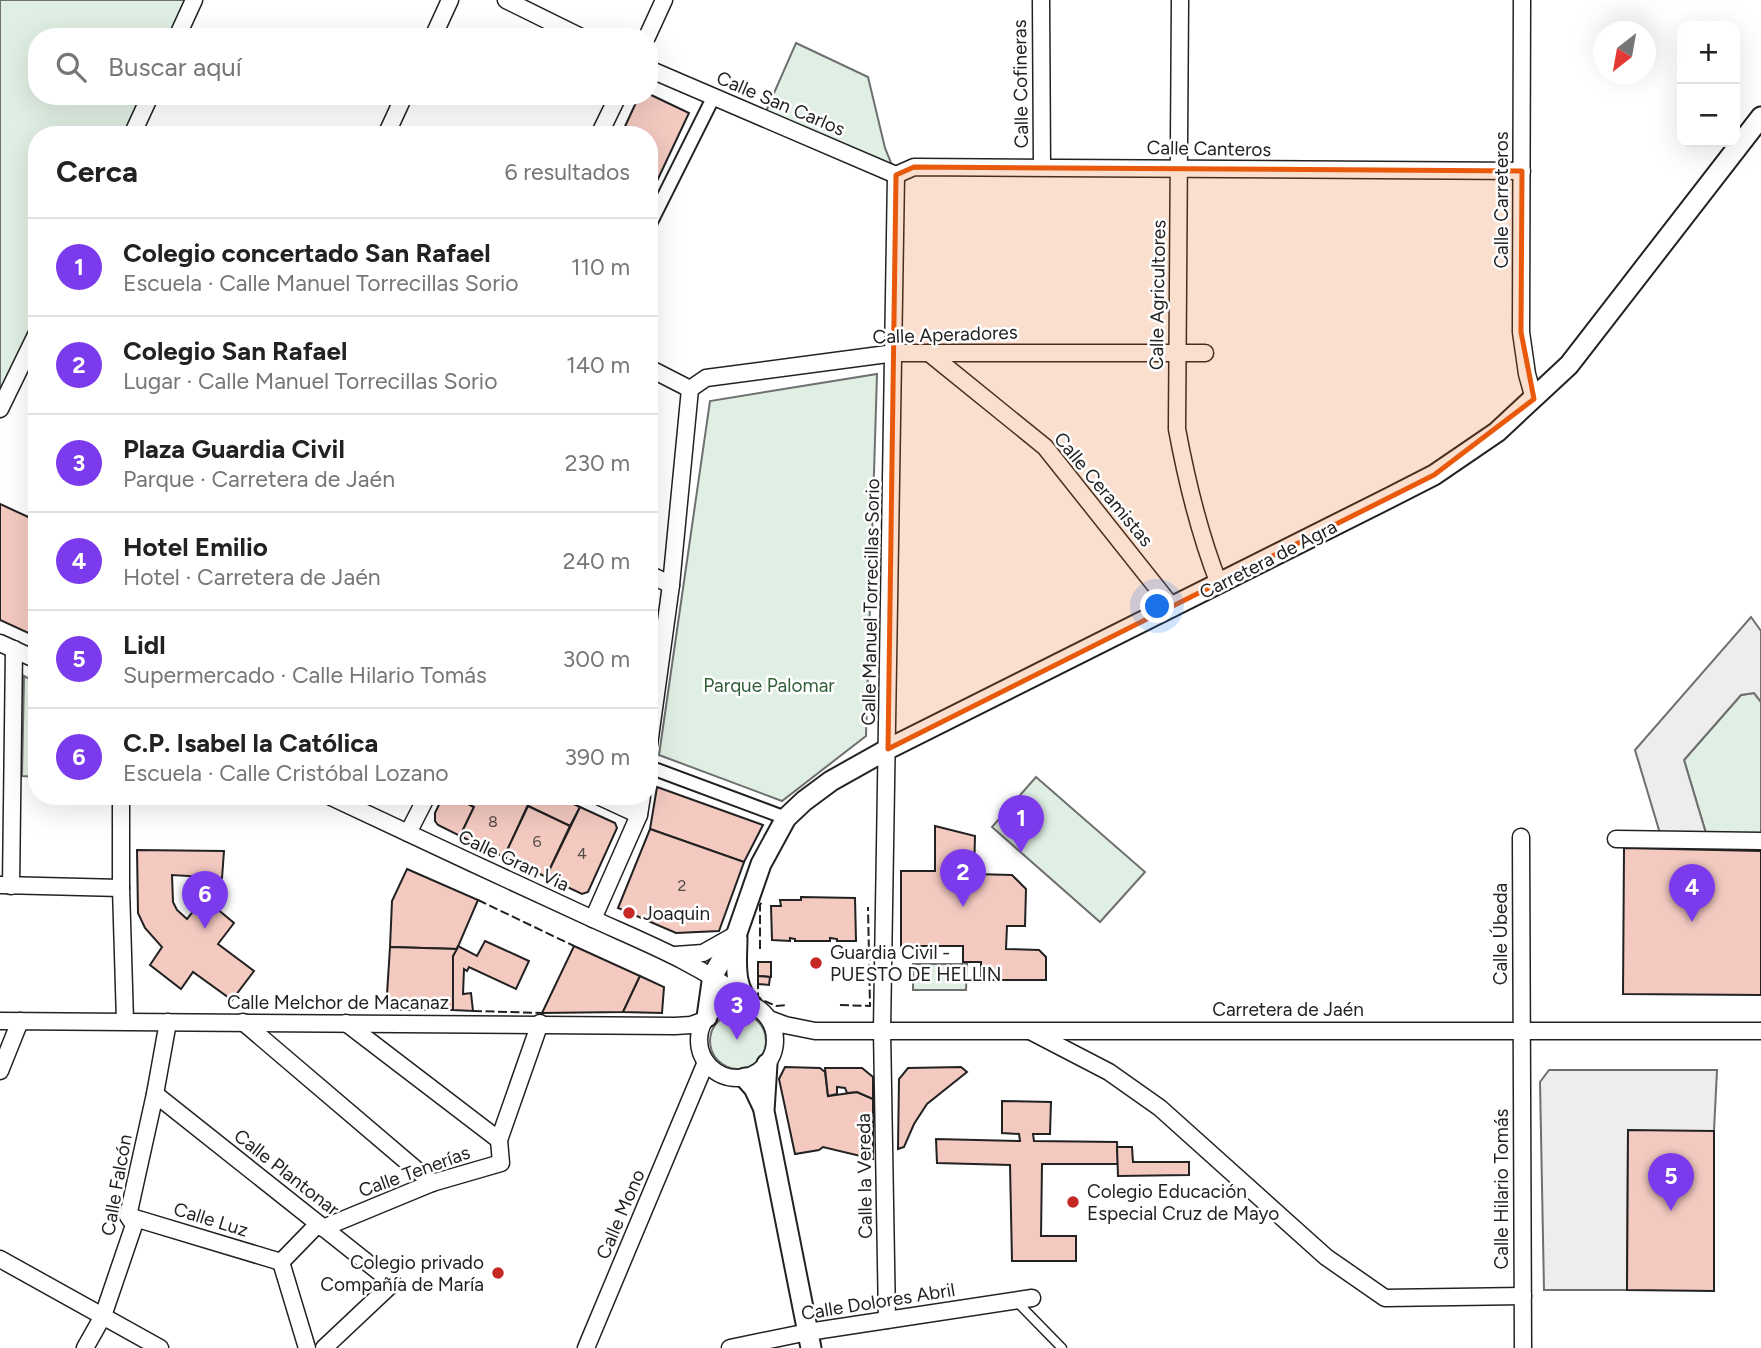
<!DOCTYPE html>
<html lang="es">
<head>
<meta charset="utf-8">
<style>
	body { margin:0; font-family:Figtree,sans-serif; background:#f6f6f6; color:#222 }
	.controls { position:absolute; right:21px; top:21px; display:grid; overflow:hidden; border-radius:14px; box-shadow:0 7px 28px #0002 }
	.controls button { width:63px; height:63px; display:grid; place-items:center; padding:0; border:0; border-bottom:2px solid #e0e0e0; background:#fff; color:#222; font:35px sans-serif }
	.compass { position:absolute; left:1593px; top:21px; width:63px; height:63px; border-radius:50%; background:#fff; box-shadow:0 7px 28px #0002; rotate:211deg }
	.you { position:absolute; left:1158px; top:607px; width:24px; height:24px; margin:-18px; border:5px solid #fff; border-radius:50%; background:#1a73e8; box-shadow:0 0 0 10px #1a73e833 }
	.badge { display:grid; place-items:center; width:46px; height:46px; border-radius:50%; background:#7c3aed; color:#fff; font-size:23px; font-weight:700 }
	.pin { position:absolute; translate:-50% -58px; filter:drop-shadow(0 2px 4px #0008) }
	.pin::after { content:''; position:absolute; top:37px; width:24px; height:21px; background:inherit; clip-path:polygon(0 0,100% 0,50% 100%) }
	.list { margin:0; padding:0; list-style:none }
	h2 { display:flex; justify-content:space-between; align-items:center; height:91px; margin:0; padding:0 28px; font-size:30px }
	h2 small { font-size:23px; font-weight:400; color:#767676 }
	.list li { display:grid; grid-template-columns:46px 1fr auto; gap:21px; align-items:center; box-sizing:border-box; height:98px; padding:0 28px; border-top:2px solid #e0e0e0 }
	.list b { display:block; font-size:26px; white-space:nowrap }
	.list p { margin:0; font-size:23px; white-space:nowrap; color:#767676 }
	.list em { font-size:23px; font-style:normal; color:#767676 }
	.icon { flex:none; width:38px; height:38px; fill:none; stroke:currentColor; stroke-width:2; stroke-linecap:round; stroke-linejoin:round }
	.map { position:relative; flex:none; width:1761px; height:1348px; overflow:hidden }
	.search { position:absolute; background:#fff; box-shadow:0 7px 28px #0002; left:28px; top:28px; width:630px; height:77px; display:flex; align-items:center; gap:18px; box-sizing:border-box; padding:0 24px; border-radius:28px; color:#767676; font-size:26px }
	.panel { position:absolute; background:#fff; box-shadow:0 7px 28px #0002; left:28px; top:126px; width:630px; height:679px; border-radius:28px }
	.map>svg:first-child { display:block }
	.green { fill:#e0efe3; stroke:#6f6f6f; stroke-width:2 }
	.parking { fill:#ededed; stroke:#6f6f6f; stroke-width:2 }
	.building { fill:#f3c9c0; stroke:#222; stroke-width:2 }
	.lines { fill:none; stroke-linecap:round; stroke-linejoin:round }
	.service-casing { stroke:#222; stroke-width:11 }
	.pedestrian-casing { stroke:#222; stroke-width:16 }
	.minor-casing { stroke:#222; stroke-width:19 }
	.tertiary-casing { stroke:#222; stroke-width:23 }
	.service { stroke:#fff; stroke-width:8 }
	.pedestrian { stroke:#fff; stroke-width:12 }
	.minor { stroke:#fff; stroke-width:16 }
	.tertiary { stroke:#fff; stroke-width:19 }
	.fence { stroke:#222; stroke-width:2; stroke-dasharray:9 3.5; stroke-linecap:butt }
	.marked { fill:#e8590c; fill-opacity:0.2; stroke:#e8590c; stroke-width:5; stroke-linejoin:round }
	.poi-dot { fill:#c62828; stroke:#fff; stroke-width:2.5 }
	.labels { text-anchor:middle; stroke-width:5; stroke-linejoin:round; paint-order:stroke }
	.number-label { font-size:16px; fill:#564c4a }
	.street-label { font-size:19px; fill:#222; stroke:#fff }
	.park-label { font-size:19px; fill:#2f5e38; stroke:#fff }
	.poi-label { font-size:19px; fill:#222; stroke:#fff; text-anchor:start }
</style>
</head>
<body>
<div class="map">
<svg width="1761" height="1348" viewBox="0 0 1761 1348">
	<rect width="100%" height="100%" fill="#fff"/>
	<!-- green -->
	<g class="green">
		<polygon points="0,0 194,0 177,37 37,37 37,96 150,96 132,135 37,135 37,333 0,409"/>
		<polygon points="796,43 868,77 885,148 896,175 763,118"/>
		<polygon points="877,374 866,736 782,801 659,755 710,401"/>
		<polygon points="24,676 37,683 37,777 22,776"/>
		<polygon points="1754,693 1761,702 1761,841 1708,840 1684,760 1741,695"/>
		<polygon points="1036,777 1145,872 1100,922 992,827"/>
		<polygon points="913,964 967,964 966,990 913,990"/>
		<circle cx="738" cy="1041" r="28"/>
	</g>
	<!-- parking -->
	<g class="parking">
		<polygon points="1751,617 1761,631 1761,702 1754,693 1741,695 1684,760 1708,840 1662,840 1635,750"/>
		<polygon points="1549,1070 1717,1070 1714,1131 1628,1131 1627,1290 1544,1290 1540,1082"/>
	</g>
	<!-- building -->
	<g class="building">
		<polygon points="649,94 689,113 649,198 649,135 621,135 639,96 649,96"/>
		<polygon points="0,504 37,521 37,637 0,620"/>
		<polygon points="657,787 763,825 744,862 650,829"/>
		<polygon points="443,796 453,796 474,807 460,836 438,825 435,821 435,813"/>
		<polygon points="453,796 532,796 504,857 460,836 474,807"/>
		<polygon points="532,796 557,796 580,807 570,826 528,806"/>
		<polygon points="528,806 570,826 546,877 504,857"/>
		<polygon points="580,807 615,823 617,828 588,892 582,894 546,877"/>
		<polygon points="935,826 975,836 974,874 1012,875 1026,889 1025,926 1007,926 1006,949 1039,950 1046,957 1046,980 981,980 981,962 963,962 963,946 901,946 901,871 935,871"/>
		<polygon points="650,829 744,862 719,931 676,933 618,908"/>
		<polygon points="1624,848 1761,851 1761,995 1623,994"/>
		<polygon points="137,850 224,851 222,878 172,875 173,902 177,910 187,919 204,898 234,923 218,944 254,971 232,1000 193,972 181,989 150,965 162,947 145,928 138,913"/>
		<polygon points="407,869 478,900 457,949 390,947 392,901"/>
		<polygon points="801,897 855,898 856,941 837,941 837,939 830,938 830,941 795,941 795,939 790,938 790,941 772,940 771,906 781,906 780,900 801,900"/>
		<polygon points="485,941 529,961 516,989 469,967 467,971 464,969 463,994 471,993 473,1011 453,1010 453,956 458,946 477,956"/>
		<polygon points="574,946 640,976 623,1012 542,1013"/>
		<polygon points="390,947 457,949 453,956 453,1010 386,1010"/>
		<polygon points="758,962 771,962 771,977 758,976"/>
		<polygon points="640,976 664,987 662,1013 623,1012"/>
		<polygon points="758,976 770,977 769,985 758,984"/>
		<polygon points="785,1067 820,1068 825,1072 828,1096 857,1092 873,1099 873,1159 823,1147 819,1150 795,1154 779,1079"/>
		<polygon points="961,1067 967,1072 927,1104 914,1124 904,1147 898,1149 899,1079 908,1068"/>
		<polygon points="825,1068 862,1068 873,1077 873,1099 857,1092 847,1093 845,1088 837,1087 837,1094 828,1096"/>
		<polygon points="1002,1101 1051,1102 1050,1134 1033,1134 1034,1141 1117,1142 1118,1164 1042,1164 1041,1236 1076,1236 1076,1261 1012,1261 1010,1165 937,1163 936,1139 1020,1141 1019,1134 1002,1133"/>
		<polygon points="1628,1130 1714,1131 1714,1291 1627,1290"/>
		<polygon points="1117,1147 1132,1147 1133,1162 1189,1162 1189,1175 1118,1176"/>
	</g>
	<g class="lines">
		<defs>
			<polyline id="service" points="1016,1301 1062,1348"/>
			<g id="pedestrian">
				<polyline points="649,226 713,98"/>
				<polyline points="649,767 786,818"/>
			</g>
			<g id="minor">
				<polyline points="506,0 581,37"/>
				<polyline points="1041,0 1042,167"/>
				<path d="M1180,0l-3,429c10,54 22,104 42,155"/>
				<polyline points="1522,0 1521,332 1527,374 1534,399"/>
				<polyline points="177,37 194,0"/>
				<polyline points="433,37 450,0"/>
				<polyline points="647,37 664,0"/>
				<polyline points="649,69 896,175"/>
				<polyline points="132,135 150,96"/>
				<polyline points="386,135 404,96"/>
				<polyline points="599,135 618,96"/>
				<polyline points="896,175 914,167 1522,171"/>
				<polyline points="929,353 1045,447 1173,608"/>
				<polyline points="649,368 690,389"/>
				<polyline points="690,389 706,378 895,353 1205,353"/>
				<polyline points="0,409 37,333"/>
				<polyline points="649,574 671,585"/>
				<polyline points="0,643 37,660"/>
				<polyline points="649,745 671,585 690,389"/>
				<polyline points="121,796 121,888 125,1021"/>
				<path d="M329,796c84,40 167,78 251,117 60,28 111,46 165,86"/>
				<polyline points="598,796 639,815"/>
				<polyline points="408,833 427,796"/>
				<polyline points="1521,837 1523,1348"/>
				<polyline points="1616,839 1761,841"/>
				<polyline points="1,885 121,888"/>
				<polyline points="11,886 14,649"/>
				<polyline points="593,919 639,815 642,796"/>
				<polyline points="675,955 703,953 735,935"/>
				<circle cx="737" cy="1040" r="38"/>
				<polyline points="769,1019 785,1025 815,1031 1761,1031"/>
				<polyline points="0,1021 675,1026 691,1025 705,1020"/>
				<polyline points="243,1022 432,1183"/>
				<polyline points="346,1023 499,1140"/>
				<polyline points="1032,1032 1109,1072 1160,1108 1326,1257 1385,1298 1523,1296"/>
				<polyline points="0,1071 20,1021"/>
				<polyline points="155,1094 393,1283 324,1348"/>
				<polyline points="128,1216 281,1262"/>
				<polyline points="323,1228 432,1183 501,1163 499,1140 540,1023"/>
				<polyline points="0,1259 160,1348"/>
				<polyline points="281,1262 307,1348"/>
				<polyline points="281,1262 318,1224"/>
				<polyline points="887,1320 882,1030 896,175"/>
				<polyline points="85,1348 103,1316 134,1225 128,1216 155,1094 168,1022"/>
				<polyline points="586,1348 706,1062"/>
				<polyline points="730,1348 808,1332 1032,1298"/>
			</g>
			<g id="tertiary">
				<path d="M737,938c0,23 -5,50 15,67"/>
				<polyline points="707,1017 713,975 737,933 761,864 786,818 804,801 831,781 888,749 1387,499 1434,475 1497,432 1569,365 1761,117"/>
				<polyline points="767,1064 764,1111 811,1348"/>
				<polyline points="745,1078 754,1088 763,1107"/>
			</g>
		</defs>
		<!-- service casing -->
		<use href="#service" class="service-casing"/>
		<!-- pedestrian casing -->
		<use href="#pedestrian" class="pedestrian-casing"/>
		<!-- minor casing -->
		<use href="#minor" class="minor-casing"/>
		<!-- tertiary casing -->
		<use href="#tertiary" class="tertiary-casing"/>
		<!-- service -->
		<use href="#service" class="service"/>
		<!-- pedestrian -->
		<use href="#pedestrian" class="pedestrian"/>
		<!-- minor -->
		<use href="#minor" class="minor"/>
		<!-- tertiary -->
		<use href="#tertiary" class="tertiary"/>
		<!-- fence -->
		<g class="fence">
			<polyline points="478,900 574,946"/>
			<polyline points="760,949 760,905 763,900"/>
			<polyline points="758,980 758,998 776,1006 788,1005"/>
			<polyline points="840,1005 870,1006 868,907"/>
			<polyline points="473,1011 542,1013"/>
		</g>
	</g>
	<!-- marked area -->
	<path class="marked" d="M914,167l608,4 -1,161 13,67 -100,76 -546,274 8,-574z"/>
	<!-- markers -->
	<g class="poi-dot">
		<circle cx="629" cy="913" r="7"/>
		<circle cx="816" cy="963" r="7"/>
		<circle cx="1073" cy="1202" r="7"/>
		<circle cx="498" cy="1273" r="7"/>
	</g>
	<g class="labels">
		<!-- number labels -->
		<g class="number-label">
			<text x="493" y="827">8</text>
			<text x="537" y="847">6</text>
			<text x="582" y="859">4</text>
			<text x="682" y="891">2</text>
		</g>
		<!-- street labels -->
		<g class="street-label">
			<text transform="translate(1020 84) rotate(-91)" y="7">Calle Cofineras</text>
			<text transform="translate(781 103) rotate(23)" y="7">Calle San Carlos</text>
			<text transform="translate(1209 148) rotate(1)" y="7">Calle Canteros</text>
			<text transform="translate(1501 200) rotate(-90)" y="7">Calle Carreteros</text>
			<text transform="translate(1157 295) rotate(-89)" y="7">Calle Agricultores</text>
			<text transform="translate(945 334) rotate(-2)" y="7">Calle Aperadores</text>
			<text transform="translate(1104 489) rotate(50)" y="7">Calle Ceramistas</text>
			<text transform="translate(1268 559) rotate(-27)" y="7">Carretera de Agra</text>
			<text transform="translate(870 602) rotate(-89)" y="7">Calle Manuel Torrecillas Sorio</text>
			<text transform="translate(514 860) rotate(25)" y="7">Calle Gran Via</text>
			<text transform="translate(1500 934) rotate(-90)" y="7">Calle Úbeda</text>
			<text x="338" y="1009">Calle Melchor de Macanaz</text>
			<text x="1288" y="1016">Carretera de Jaén</text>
			<text transform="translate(414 1171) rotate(-20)" y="7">Calle Tenerías</text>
			<text transform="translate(287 1172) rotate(38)" y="7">Calle Plantonar</text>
			<text transform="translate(864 1176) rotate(-91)" y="7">Calle la Vereda</text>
			<text transform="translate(116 1185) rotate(-80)" y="7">Calle Falcón</text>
			<text transform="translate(1501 1189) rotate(-90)" y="7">Calle Hilario Tomás</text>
			<text transform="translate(620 1214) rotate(-67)" y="7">Calle Mono</text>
			<text transform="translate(211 1219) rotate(17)" y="7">Calle Luz</text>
			<text transform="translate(878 1301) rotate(-9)" y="7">Calle Dolores Abril</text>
		</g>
		<!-- park labels -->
		<g class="park-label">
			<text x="769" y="692">Parque Palomar</text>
		</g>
		<!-- poi labels -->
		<g class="poi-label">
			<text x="643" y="920">Joaquin</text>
			<text x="830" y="959">Guardia Civil -<tspan x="830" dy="22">PUESTO DE HELLIN</tspan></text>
			<text x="1087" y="1198">Colegio Educación<tspan x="1087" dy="22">Especial Cruz de Mayo</tspan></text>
			<text x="484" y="1269" text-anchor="end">Colegio privado<tspan x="484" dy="22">Compañía de María</tspan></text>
		</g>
	</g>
</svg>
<div class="controls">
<button>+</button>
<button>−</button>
</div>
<svg class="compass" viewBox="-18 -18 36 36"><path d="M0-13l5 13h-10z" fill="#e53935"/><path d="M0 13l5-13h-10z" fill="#767676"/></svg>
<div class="you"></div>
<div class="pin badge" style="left:1021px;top:853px">1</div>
<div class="pin badge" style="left:963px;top:907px">2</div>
<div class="pin badge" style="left:737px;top:1040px">3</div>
<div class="pin badge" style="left:1692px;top:922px">4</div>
<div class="pin badge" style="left:1671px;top:1211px">5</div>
<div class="pin badge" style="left:205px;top:929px">6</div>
<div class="search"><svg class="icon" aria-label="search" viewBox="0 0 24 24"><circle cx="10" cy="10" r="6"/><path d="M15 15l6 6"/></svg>Buscar aquí</div>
<section class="panel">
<h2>Cerca<small>6 resultados</small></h2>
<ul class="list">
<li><span class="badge">1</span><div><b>Colegio concertado San Rafael</b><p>Escuela · Calle Manuel Torrecillas Sorio</p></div><em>110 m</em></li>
<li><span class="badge">2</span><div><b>Colegio San Rafael</b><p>Lugar · Calle Manuel Torrecillas Sorio</p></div><em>140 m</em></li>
<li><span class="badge">3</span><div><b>Plaza Guardia Civil</b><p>Parque · Carretera de Jaén</p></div><em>230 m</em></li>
<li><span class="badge">4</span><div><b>Hotel Emilio</b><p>Hotel · Carretera de Jaén</p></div><em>240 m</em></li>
<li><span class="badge">5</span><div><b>Lidl</b><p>Supermercado · Calle Hilario Tomás</p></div><em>300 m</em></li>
<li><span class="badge">6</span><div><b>C.P. Isabel la Católica</b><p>Escuela · Calle Cristóbal Lozano</p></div><em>390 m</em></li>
</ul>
</section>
</div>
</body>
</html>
